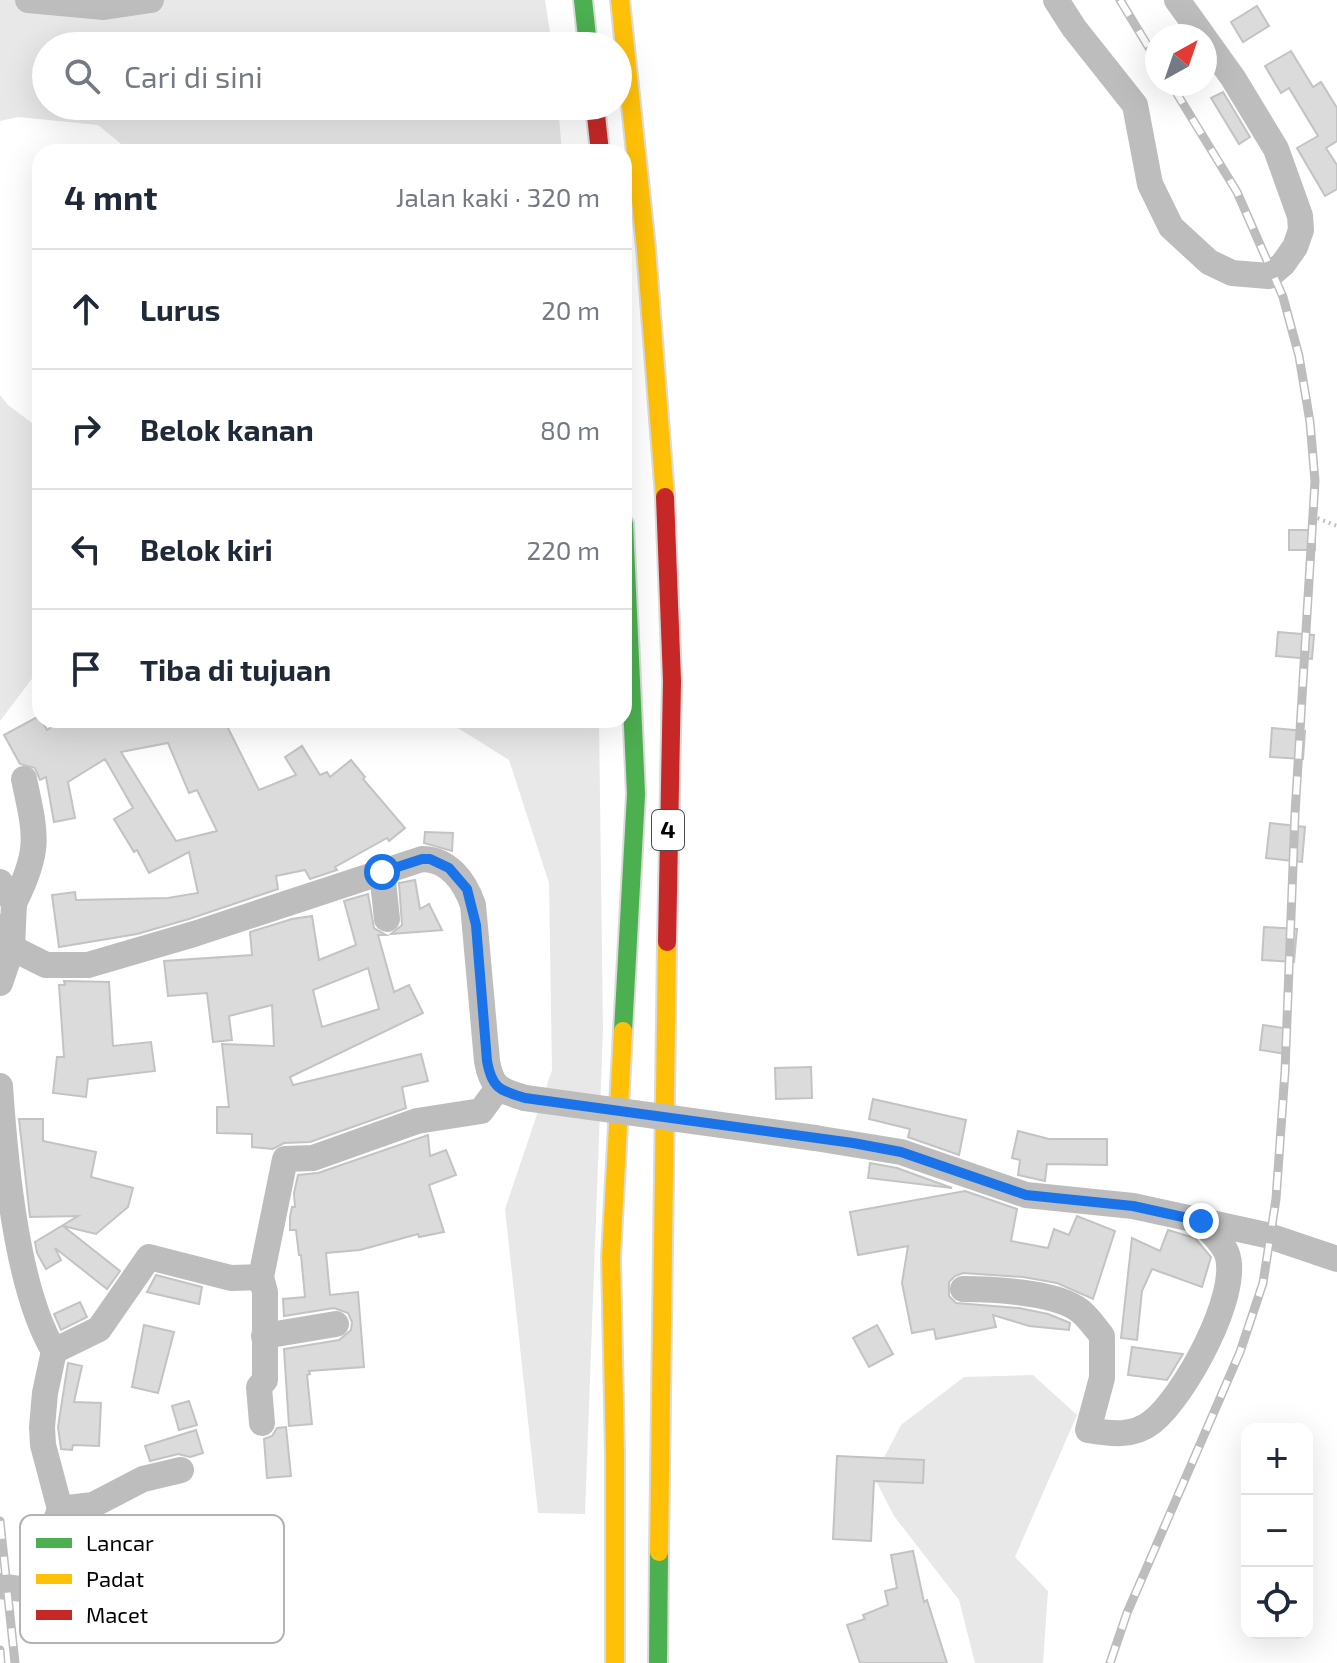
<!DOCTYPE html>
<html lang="id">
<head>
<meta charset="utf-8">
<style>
	body { margin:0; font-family:"Exo 2",sans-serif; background:#f2f2f3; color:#1f2937 }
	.controls { position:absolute; right:24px; bottom:24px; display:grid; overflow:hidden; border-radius:16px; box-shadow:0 8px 32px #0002 }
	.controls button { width:72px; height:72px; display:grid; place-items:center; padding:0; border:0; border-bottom:2px solid #e0e1e3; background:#fff; color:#1f2937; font:40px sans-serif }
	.compass { position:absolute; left:1145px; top:24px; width:72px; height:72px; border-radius:50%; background:#fff; box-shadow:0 8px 32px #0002; rotate:40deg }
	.stop { position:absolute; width:24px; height:24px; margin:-18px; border:6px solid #1a73e8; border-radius:50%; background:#fff }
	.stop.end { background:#1a73e8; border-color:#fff; box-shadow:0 2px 8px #0008 }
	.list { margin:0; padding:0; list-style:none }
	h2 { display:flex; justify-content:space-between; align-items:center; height:104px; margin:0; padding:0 32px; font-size:34px }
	h2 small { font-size:26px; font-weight:400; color:#747a83 }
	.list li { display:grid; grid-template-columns:52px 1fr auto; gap:24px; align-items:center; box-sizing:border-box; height:120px; padding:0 32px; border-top:2px solid #e0e1e3 }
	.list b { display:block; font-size:30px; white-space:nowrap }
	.list em { font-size:26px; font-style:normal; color:#747a83 }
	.icon { flex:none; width:44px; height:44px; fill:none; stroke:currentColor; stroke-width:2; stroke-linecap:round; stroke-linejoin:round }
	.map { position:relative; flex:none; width:1337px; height:1663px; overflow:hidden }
	.search { position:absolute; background:#fff; box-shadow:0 8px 32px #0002; left:32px; top:32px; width:600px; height:88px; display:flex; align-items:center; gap:20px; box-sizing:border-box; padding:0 28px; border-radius:44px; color:#747a83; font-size:30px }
	.panel { position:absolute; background:#fff; box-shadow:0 8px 32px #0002; left:32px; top:144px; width:600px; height:584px; border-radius:24px }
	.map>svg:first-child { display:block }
	.green { fill:#e8e8e8 }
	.building { fill:#dbdbdb; stroke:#c3c3c3; stroke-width:2; fill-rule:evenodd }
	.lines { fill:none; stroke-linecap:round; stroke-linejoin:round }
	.fast-casing { stroke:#dbdbdb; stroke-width:22 }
	.slow-casing { stroke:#dbdbdb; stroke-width:22 }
	.jam-casing { stroke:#dbdbdb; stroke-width:22 }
	.path { stroke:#c2c2c2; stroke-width:4; stroke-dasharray:2 4; stroke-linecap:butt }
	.street { stroke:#bdbdbd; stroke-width:26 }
	.fast { stroke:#4caf50; stroke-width:18 }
	.slow { stroke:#ffc107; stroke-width:18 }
	.jam { stroke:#c62828; stroke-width:18 }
	.rail-casing { stroke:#bdbdbd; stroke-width:9 }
	.rail { stroke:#fff; stroke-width:6; stroke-dasharray:18; stroke-linecap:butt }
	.street-bridge { stroke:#bdbdbd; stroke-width:26 }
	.route { stroke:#1a73e8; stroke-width:10 }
	.labels { text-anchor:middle; stroke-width:7; stroke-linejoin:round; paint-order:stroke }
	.shield { fill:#fff; stroke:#4c4c4c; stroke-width:2 }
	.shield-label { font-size:24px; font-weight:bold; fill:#000 }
	.key { fill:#fff; stroke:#b2b2b2; stroke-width:2 }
	.key-label { font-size:22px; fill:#000 }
</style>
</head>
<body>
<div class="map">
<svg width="1337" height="1663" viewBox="0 0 1337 1663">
	<rect width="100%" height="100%" fill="#fff"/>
	<!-- green -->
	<g class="green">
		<polygon points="0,0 545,0 552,46 46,46 46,106 558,106 562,152 131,152 98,125 18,117 0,121"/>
		<polygon points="0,395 8,405 40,429 40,668 0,721"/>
		<polygon points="445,720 599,720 603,1030 585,1514 538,1513 505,1209 552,1070 549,883 509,760"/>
		<polygon points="1033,1375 1077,1415 1015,1557 1048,1591 1043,1663 975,1663 959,1600 894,1516 874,1477 901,1425 964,1377"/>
	</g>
	<!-- building -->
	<g class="building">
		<polygon points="1257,6 1269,26 1243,42 1231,22"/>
		<polygon points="1291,51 1313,87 1321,82 1337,108 1337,141 1326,148 1337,165 1337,189 1325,196 1297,148 1318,136 1289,88 1281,93 1265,66"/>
		<polygon points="1223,92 1250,137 1239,144 1211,98"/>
		<rect x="1289" y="530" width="26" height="20"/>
		<polygon points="1278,632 1314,635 1312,659 1276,656"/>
		<path d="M39,716l8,14 15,-10h162l35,70 37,-15 -11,-18 17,-11 18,29 7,-3 3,5 21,-17 14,17 -2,2 42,49 -16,13 -2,-3 -52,29 2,3 -27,9 -5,-9 -29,6 2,13 -89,30 -52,15 -78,13 -7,-52 23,-3 1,8 92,-2 30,-5 -9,-41 -40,21 -12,-23 -3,2 -20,-33 19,-11 -28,-49 -37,23 7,36 -21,4 -8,-45 -6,3 -5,-12 -15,-4 -16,-29zM168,743l21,50 8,-3 20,41 -41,10 -55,-89z"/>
		<polygon points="1272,728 1305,731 1303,759 1270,757"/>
		<polygon points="1270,823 1305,827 1302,862 1266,858"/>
		<polygon points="425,832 453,833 452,851 424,843"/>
		<polygon points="415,880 420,909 429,904 442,930 391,934 402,925 399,883"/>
		<path d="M368,894l6,34 12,7h-8l16,57 15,-7 14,28 -133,64 3,8 128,-31 7,27 -26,6 4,21 -96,34 -26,1 -11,6 -21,-2v-13l-35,-1v-26h12l-7,-63 52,2 -2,-41 -43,11 3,24 -19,2 -6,-49 -39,3 -4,-35 88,-6 -2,-23 42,-13 20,-3 7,44 37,-15 -12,-44zM368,968l11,41 -57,18 -9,-37z"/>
		<polygon points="1264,927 1297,929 1294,962 1262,960"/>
		<polygon points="64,981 109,982 113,1046 151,1042 155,1071 88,1079 86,1097 53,1093 57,1057 64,1057 59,985 65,985"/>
		<polygon points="1263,1025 1290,1029 1286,1054 1260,1050"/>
		<polygon points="811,1067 812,1098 776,1099 775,1068"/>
		<polygon points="873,1099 966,1120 959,1155 908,1137 910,1129 869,1119"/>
		<polygon points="19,1119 43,1119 43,1141 96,1152 91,1177 133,1188 128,1207 96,1234 63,1226 120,1271 107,1289 55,1248 61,1260 46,1269 37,1253 35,1242 78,1216 30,1217"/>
		<polygon points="1018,1131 1049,1139 1107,1139 1107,1165 1047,1164 1045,1181 1018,1175 1020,1160 1012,1158"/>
		<polygon points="428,1135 430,1156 446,1150 456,1175 429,1185 444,1232 419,1237 418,1234 360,1250 326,1253 330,1295 358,1292 364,1367 309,1371 310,1374 307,1375 312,1424 289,1426 284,1349 339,1340 351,1330 352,1322 348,1313 334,1308 284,1316 283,1299 305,1297 301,1255 299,1255 296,1230 290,1230 290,1217 292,1207 295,1207 294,1193 298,1175 318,1173"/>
		<polygon points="870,1163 897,1168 952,1188 868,1178"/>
		<polygon points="965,1191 1017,1209 1011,1241 1048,1248 1054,1229 1069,1235 1077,1216 1115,1231 1093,1299 1057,1283 1023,1277 963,1273 955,1276 949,1282 949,1296 956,1303 1019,1308 1048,1314 1070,1323 1069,1330 1029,1326 993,1315 996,1327 936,1339 934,1329 912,1333 902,1283 908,1246 858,1255 850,1212"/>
		<polygon points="1168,1230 1195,1238 1211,1257 1202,1287 1152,1269 1142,1291 1137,1340 1121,1338 1132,1238 1160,1251"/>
		<polygon points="156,1275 202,1287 199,1304 147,1292"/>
		<polygon points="80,1302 87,1317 61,1330 54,1314"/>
		<polygon points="144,1325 174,1332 158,1393 132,1387"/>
		<polygon points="877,1325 893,1354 869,1367 853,1338"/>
		<polygon points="1132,1347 1183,1354 1167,1380 1128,1375"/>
		<polygon points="68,1363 82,1366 74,1402 101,1403 99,1446 73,1445 72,1450 61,1449 58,1427"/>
		<polygon points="189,1401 197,1425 179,1430 172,1406"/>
		<polygon points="286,1427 291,1476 267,1478 264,1439 272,1436 277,1428"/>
		<polygon points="196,1430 203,1453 190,1457 178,1454 150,1461 145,1446"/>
		<polygon points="837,1456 924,1460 923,1483 874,1481 871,1541 833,1539"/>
		<polygon points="913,1551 924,1602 927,1600 947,1663 860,1663 847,1625 865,1619 863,1615 888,1605 885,1591 897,1588 891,1555"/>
	</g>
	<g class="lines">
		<defs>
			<g id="fast">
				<polyline points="583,0 588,46"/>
				<polyline points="623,1031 636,794 624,524"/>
				<polyline points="658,1663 659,1552"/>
			</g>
			<g id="slow">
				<polyline points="620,0 646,248 665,497"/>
				<polyline points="659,1552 667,942"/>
				<polyline points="615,1663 615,1454 611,1257 623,1031"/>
			</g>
			<g id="jam">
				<polyline points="595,106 600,152"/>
				<polyline points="665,497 672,681 667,942"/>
			</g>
		</defs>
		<!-- fast casing -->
		<use href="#fast" class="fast-casing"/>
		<!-- slow casing -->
		<use href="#slow" class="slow-casing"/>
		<!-- jam casing -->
		<use href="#jam" class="jam-casing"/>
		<!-- path -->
		<polyline class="path" points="1312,516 1337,526"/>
		<!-- street -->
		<g class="street">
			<polyline points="28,0 104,7 151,0"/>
			<polyline points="1056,0 1074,28 1135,105 1150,184 1171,227 1209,262 1232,273 1269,276 1283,264 1295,247 1301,230 1300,216 1276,149 1233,78 1205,39"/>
			<polyline points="1177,0 1203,36"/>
			<polyline points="382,872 387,919"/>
			<polyline points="0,882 14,903 12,948 0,983"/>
			<path d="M14,903c27,-53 22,-68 10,-124"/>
			<path d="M0,927l12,21 34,17h42l106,-31 228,-75c27,0 43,23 51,46l14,156c5,28 13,29 38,37"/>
			<path d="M0,1086c5,74 16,202 54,265l45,-22 50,-72 82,21 30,-1"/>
			<polyline points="815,1138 901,1152 1026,1195 1133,1206 1266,1235 1337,1259"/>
			<path d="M963,1289c29,0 88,3 113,19 10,6 18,18 26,28v42l-14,52c23,4 45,7 64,-8 32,-25 89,-128 75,-168 -4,-11 -18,-24 -26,-33"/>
			<polyline points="264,1336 336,1324"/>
			<polyline points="262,1423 259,1387 265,1380 265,1292 261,1277 285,1159 313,1158 417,1121 481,1111 498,1088"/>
			<polyline points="60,1509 93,1505 143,1479 181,1470"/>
			<polyline points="0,1586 21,1589 33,1583 60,1509 43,1445 42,1427 45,1393 54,1351"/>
		</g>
		<!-- fast -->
		<use href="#fast" class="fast"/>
		<!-- slow -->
		<use href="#slow" class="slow"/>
		<!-- jam -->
		<use href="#jam" class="jam"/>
		<defs>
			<g id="rail">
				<polyline points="1120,0 1157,61"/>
				<polyline points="0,1521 15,1663"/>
				<polyline points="0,1650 1,1663"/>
				<polyline points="1110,1663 1127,1613 1240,1352 1263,1283 1276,1199 1285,1071 1295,814 1315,481 1310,422 1299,356 1283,297 1237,192 1171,84"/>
			</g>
		</defs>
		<!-- rail casing -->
		<use href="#rail" class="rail-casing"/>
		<!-- rail -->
		<use href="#rail" class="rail"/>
		<!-- street-bridge -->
		<polyline class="street-bridge" points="525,1098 815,1138"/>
	</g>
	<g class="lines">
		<!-- route -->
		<path class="route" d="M382,872l40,-13h8l19,9 18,21 9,36 11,136c5,28 13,29 38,37l328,45 48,9 125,43 107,11 68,15"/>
	</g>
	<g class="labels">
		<!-- shield labels -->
		<rect class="shield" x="652" y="810" width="32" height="40" rx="6"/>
		<g class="shield-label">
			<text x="668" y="838">4</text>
		</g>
	</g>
	<!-- legend -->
	<rect x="20" y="1515" width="264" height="128" rx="12" class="key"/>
	<rect x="36" y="1538" width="36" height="10" fill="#4caf50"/>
	<rect x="36" y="1574" width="36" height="10" fill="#ffc107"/>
	<rect x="36" y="1610" width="36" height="10" fill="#c62828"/>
	<g class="key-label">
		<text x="86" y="1551">Lancar</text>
		<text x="86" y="1587">Padat</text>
		<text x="86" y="1623">Macet</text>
	</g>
</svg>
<div class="controls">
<button>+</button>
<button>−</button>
<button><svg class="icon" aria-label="locate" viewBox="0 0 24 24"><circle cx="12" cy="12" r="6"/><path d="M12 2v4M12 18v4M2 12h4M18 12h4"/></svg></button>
</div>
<svg class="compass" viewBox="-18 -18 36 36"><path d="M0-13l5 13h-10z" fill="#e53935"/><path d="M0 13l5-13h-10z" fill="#747a83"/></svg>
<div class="stop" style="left:382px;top:872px"></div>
<div class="stop end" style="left:1201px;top:1221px"></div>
<div class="search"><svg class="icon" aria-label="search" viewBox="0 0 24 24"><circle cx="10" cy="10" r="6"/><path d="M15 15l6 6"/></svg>Cari di sini</div>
<section class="panel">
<h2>4 mnt<small>Jalan kaki · 320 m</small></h2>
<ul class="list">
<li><svg class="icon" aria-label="ahead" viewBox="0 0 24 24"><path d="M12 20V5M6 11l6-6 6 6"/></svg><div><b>Lurus</b></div><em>20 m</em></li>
<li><svg class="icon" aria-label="right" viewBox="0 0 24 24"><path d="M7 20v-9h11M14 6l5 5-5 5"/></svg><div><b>Belok kanan</b></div><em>80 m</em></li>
<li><svg class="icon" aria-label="left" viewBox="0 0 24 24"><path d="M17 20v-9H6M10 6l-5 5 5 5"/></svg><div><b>Belok kiri</b></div><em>220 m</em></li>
<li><svg class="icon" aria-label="arrive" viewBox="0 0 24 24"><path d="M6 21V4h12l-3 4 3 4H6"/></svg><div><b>Tiba di tujuan</b></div></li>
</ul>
</section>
</div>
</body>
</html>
